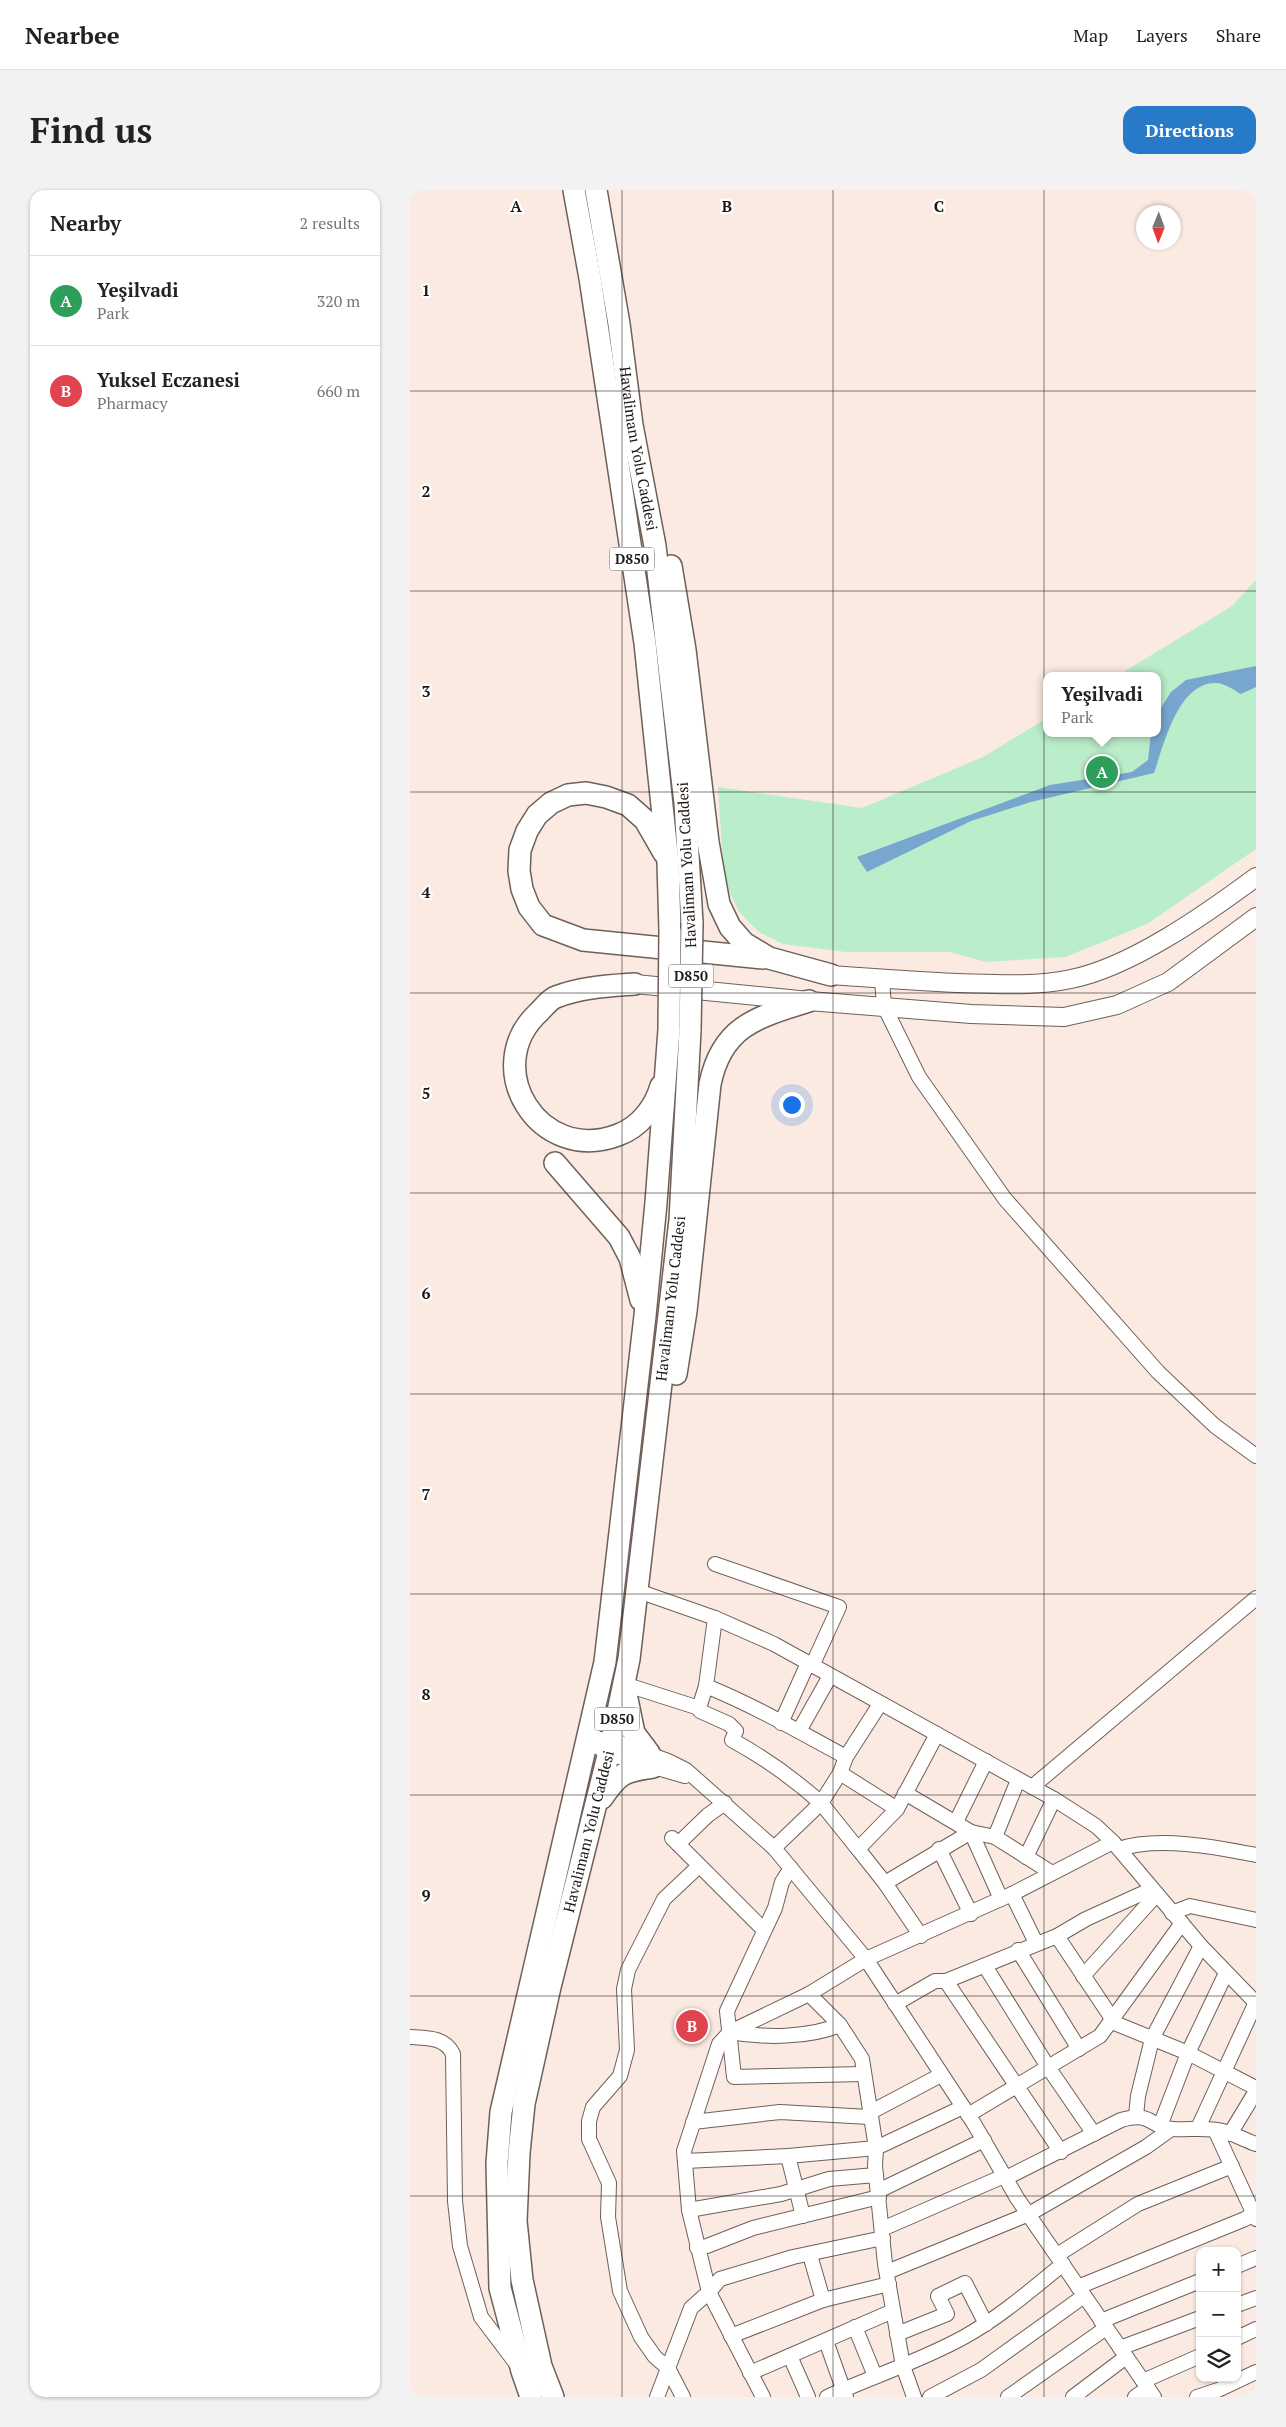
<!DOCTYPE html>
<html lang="en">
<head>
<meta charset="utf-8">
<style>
	body { margin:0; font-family:"PT Serif",serif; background:#f2f2f2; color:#222 }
	.controls { position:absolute; right:15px; bottom:15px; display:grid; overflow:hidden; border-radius:10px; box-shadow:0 1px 4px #0004 }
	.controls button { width:45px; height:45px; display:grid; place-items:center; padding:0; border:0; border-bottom:1px solid #e0e0e0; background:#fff; color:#222; font:25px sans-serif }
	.compass { position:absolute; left:726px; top:15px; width:45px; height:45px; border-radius:50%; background:#fff; box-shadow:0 1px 4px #0004; rotate:181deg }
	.you { position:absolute; left:381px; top:914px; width:18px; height:18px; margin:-12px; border:4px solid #fff; border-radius:50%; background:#1a73e8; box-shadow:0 0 0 8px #1a73e833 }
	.badge { display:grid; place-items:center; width:32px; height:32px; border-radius:50%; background:#267ac8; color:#fff; font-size:16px; font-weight:700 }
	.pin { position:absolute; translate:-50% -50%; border:2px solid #fff; box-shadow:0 1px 5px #0006 }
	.popup { position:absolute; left:633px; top:482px; width:118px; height:65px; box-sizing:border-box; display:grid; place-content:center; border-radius:10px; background:#fff; filter:drop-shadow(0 1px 4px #0005); font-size:16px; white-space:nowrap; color:#767676 }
	.popup b { font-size:19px; color:#222 }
	.popup::after { content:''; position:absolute; left:50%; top:100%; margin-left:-10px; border:10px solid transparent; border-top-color:#fff }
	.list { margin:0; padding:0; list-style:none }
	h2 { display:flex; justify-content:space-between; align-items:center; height:65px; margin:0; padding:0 20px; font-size:21px }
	h2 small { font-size:16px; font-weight:400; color:#767676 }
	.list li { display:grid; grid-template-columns:32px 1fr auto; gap:15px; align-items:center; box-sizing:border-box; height:90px; padding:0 20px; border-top:1px solid #e0e0e0 }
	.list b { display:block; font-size:19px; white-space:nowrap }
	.list p { margin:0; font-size:16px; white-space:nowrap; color:#767676 }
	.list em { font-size:16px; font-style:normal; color:#767676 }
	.icon { flex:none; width:28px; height:28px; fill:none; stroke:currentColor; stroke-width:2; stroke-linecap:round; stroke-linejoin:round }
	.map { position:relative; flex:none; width:846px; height:2207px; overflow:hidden; border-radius:15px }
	header { display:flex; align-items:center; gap:30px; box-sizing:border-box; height:70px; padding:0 25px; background:#fff; border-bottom:1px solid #e0e0e0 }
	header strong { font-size:24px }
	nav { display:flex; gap:28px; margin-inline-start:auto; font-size:18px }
	.intro { display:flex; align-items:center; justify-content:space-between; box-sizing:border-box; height:120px; padding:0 30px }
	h1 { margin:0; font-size:35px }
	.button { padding:12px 22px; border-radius:15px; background:#267ac8; color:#fff; font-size:18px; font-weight:700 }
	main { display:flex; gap:30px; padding:0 30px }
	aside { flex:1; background:#fff; border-radius:15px; box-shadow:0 1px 4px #0004 }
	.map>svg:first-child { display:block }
	.green { fill:#baedc9 }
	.water { fill:#77a7cf }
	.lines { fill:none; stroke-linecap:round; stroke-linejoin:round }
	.minor-casing { stroke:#6e6058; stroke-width:16 }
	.major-casing { stroke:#6e6058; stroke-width:20 }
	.highway-casing { stroke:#6e6058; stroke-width:24 }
	.minor { stroke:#fff; stroke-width:14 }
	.major { stroke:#fff; stroke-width:18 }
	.highway { stroke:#fff; stroke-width:21 }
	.highway-bridge-casing { stroke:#6e6058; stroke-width:24; stroke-linecap:butt }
	.highway-bridge { stroke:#fff; stroke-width:21 }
	.grid { fill:none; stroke:#1d1814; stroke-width:1; stroke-opacity:0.55 }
	.labels { text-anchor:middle; stroke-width:4.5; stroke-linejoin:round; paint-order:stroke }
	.shield { fill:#fff; stroke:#615d5a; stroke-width:1 }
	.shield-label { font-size:14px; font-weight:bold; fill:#1d1814 }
	.street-label { font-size:15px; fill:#1d1814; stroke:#fff }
	.grid-label { font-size:16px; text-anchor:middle; font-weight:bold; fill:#1d1814; stroke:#fff; stroke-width:4.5; stroke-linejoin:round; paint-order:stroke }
</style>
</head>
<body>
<header>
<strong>Nearbee</strong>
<nav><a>Map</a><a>Layers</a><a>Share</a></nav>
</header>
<div class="intro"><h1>Find us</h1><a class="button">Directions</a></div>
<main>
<aside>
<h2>Nearby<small>2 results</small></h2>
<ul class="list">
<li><span class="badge" style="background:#2e9e5b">A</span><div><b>Yeşilvadi</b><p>Park</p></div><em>320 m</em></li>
<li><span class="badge" style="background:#e0444e">B</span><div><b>Yuksel Eczanesi</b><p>Pharmacy</p></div><em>660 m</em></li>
</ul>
</aside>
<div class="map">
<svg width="846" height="2207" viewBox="0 0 846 2207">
	<rect width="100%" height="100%" fill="#fbeae1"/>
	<!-- green -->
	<polygon class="green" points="846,390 846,659 737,734 655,767 576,772 540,762 436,762 373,754 349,742 329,722 314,690 308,597 452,618 573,567 637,528 637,543 747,543 747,486 707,486 822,416"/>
	<!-- water -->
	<path class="water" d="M846,476v21l-15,7c-7,-4 -17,-11 -25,-11 -38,-1 -52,62 -62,90l-123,29 -60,19 -104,51 -10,-15 193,-72 82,-13 16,-12 3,-27h6v-19l14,-22 15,-12z"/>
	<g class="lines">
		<defs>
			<g id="minor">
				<polyline points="472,789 474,816 509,887 595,1009 748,1182 805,1236 846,1266"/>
				<polyline points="305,1374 429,1417 402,1476"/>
				<polyline points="228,1401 305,1428 364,1454 644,1609 686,1636 703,1652 791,1756 846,1813"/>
				<polyline points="214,1494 289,1518 296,1496 305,1428"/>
				<path d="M296,1496c49,20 94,46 140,71"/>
				<path d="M289,1518l1,3 29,13 7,7 -4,9c33,18 61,38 89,63l19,-30 6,-16 34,-53"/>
				<polyline points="371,1533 398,1473"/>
				<polyline points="389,1541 420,1486"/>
				<polyline points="179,1548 202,1550 258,1571 276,1580 364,1658 456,1769 563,1932 607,2008 744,2207"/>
				<polyline points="178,1551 199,1564 275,1586"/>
				<polyline points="430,1583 487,1619"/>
				<polyline points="622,1597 846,1408"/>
				<polyline points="495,1603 561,1642 585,1647 642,1683"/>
				<polyline points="546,1632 576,1571"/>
				<polyline points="585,1647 608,1590"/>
				<polyline points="262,1648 354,1740"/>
				<polyline points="268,1654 298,1625 315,1613"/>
				<polyline points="364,1658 411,1613 448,1659 487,1619 527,1544"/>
				<polyline points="448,1659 475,1693 511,1746"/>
				<polyline points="529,1659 561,1724"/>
				<path d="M709,1659c38,-13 97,-2 137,6"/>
				<polyline points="616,1667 644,1609"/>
				<polyline points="381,1678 372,1692 365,1718 317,1821 324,1887 454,1884"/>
				<polyline points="475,1693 561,1642 591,1709"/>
				<polyline points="602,1704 626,1753"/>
				<polyline points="762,1723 780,1716 846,1730"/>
				<polyline points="647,1746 703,1830"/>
				<polyline points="608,1760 669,1859"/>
				<polyline points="575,1776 638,1877 684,1944"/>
				<polyline points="673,1786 747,1704"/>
				<polyline points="536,1791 651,1962"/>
				<polyline points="399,1804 430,1835 452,1869 466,1958 465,1976 475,2074 493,2176 504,2207"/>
				<polyline points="485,1814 525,1791 536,1791 647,1746 676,1729 742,1699"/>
				<polyline points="702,1832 778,1863 846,1898"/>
				<path d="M320,1842c35,6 78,6 110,-7"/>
				<path d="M0,1847c17,1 35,0 43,17l2,147 5,45 21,71 34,45"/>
				<polyline points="459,1923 531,1885"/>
				<polyline points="558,1925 690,1846 772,1733"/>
				<polyline points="726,1926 728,1906 742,1849 791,1756"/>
				<polyline points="283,1932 370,1922 459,1927"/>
				<polyline points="750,1936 778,1863 816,1783"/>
				<polyline points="788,1938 846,1812"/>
				<polyline points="805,1940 846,2029"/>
				<polyline points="820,1944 846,1901"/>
				<polyline points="378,1966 393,2026"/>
				<polyline points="275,1971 378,1966 466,1958 553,1917"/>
				<path d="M596,1988l115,-58c32,-9 27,7 52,9 16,1 34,-2 50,2 11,3 22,9 33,13"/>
				<polyline points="468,2001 574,1950"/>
				<polyline points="279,2020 371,2004 419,1989 466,1985"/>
				<polyline points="472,2039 594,1986"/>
				<polyline points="473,2048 383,2067 310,2089 299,2102 279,2020 274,1961 309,1854 320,1842 399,1804 456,1769 602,1704 703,1652"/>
				<polyline points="287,2058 297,2056 343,2038 469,2007"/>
				<polyline points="400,2065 413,2110"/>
				<polyline points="647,2065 728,2014 822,1976"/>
				<polyline points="827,2076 846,2068"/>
				<polyline points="477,2082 619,2024 736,1957 761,1939"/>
				<polyline points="668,2097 835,2029 846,2022"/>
				<polyline points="827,2115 846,2108"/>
				<polyline points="691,2131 790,2091"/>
				<polyline points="445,2137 465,2186"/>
				<polyline points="487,2144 537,2124 528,2106 555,2093 576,2134"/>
				<polyline points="321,2146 413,2110 479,2094"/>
				<polyline points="827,2148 846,2139"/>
				<polyline points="416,2151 436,2207"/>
				<polyline points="710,2158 790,2128"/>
				<polyline points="380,2166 398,2207"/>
				<polyline points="340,2183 483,2121"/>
				<polyline points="733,2191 790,2166"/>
				<polyline points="247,2207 281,2118 299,2102 353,2207"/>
				<polyline points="273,2207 258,2178 245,2167 231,2147 210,2101 198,2027 199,1993 179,1949 179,1931 183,1917 210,1886 217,1860 214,1799 218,1780 254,1709 289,1676"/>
				<path d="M417,2207c46,-21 94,-36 137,-60 36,-20 67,-47 99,-73"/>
				<polyline points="520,2207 571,2180 674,2106"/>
				<polyline points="598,2207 696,2138"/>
				<polyline points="663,2207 716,2167"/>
				<polyline points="725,2207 738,2198"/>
				<polyline points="787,2207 808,2200 846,2182"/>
			</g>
			<g id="major">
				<path d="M421,785c42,3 84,6 126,8 37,1 76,4 114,-4 60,-12 135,-65 185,-102"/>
				<polyline points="225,794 399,811 561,824 654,827 707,815 758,792 846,727"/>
			</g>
			<g id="highway">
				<polyline points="164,0 180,88 235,453 258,673 260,740"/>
				<path id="s1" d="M186,0l23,134 13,101 23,121 30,257 7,120"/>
				<polyline points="261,376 275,460 298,652 309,714 320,737 334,753 359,768 421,785"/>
				<polyline points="254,663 235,630 218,615 196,607 176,603 158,605 141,613 127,625 117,641 110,660 109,681 112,699 119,717 133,735 173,750 353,768"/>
				<path d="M225,794c-27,2 -54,3 -79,13 -6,2 -12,10 -17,15 -60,55 0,153 79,123 22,-8 37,-28 43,-49"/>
				<polyline points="145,973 209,1047 220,1068 231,1110"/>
				<path d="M266,1184l10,-63 24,-227c12,-58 47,-67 99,-83"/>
				<polyline points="216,1504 224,1543 239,1563"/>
				<path d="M192,1608c17,-25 22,-27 51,-31"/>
				<polyline points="121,2207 112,2181 90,2098 87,1973 91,1922 195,1472 235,1126 246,1013 259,840"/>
				<path id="s2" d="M143,2207l-12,-31 -19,-86 -6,-59 3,-68 5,-49 26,-117 62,-247 17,-81 51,-439 10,-190"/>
			</g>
		</defs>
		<!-- minor casing -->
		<use href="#minor" class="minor-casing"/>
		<!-- major casing -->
		<use href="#major" class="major-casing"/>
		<!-- highway casing -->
		<use href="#highway" class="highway-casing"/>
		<!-- minor -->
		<use href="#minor" class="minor"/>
		<!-- major -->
		<use href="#major" class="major"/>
		<!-- highway -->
		<use href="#highway" class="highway"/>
		<defs>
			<g id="highway-bridge">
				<polyline points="259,840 260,740"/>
				<polyline points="280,840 282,733"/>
			</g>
		</defs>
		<!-- highway-bridge casing -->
		<use href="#highway-bridge" class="highway-bridge-casing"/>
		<!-- highway-bridge -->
		<use href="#highway-bridge" class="highway-bridge"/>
	</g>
	<!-- grid -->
	<path class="grid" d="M212,0v2207M423,0v2207M634,0v2207M0,201h846M0,401h846M0,602h846M0,803h846M0,1003h846M0,1204h846M0,1404h846M0,1605h846M0,1806h846M0,2006h846"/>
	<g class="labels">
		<!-- shield labels -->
		<g class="shield">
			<rect x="199.5" y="357.5" width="45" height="23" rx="4"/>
			<rect x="258.5" y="774.5" width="45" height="23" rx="4"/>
			<rect x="184.5" y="1517.5" width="45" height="23" rx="4"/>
		</g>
		<g class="shield-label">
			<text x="222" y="374">D850</text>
			<text x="281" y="791">D850</text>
			<text x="207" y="1534">D850</text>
		</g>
		<!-- street labels -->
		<g class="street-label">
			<text dy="5" stroke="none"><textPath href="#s1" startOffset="262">Havalimanı Yolu Caddesi</textPath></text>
			<text transform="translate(277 675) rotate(-93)" y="5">Havalimanı Yolu Caddesi</text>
			<text dy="5" stroke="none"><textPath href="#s2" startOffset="1118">Havalimanı Yolu Caddesi</textPath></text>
			<text dy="5" stroke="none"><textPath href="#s2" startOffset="578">Havalimanı Yolu Caddesi</textPath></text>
		</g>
	</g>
	<g class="grid-label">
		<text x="106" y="22">A</text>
		<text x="317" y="22">B</text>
		<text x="529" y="22">C</text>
		<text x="16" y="106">1</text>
		<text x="16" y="307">2</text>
		<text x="16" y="507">3</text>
		<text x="16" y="708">4</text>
		<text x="16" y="909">5</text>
		<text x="16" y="1109">6</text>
		<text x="16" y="1310">7</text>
		<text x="16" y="1510">8</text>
		<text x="16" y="1711">9</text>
	</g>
</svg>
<div class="controls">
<button>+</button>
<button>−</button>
<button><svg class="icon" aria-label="layers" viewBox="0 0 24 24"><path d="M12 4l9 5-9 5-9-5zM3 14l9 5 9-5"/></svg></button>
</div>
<svg class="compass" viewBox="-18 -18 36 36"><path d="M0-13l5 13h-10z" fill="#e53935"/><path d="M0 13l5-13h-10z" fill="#767676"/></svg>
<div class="you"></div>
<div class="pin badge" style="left:692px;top:582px;background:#2e9e5b">A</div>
<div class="popup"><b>Yeşilvadi</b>Park</div>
<div class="pin badge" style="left:282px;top:1836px;background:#e0444e">B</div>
</div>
</main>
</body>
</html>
